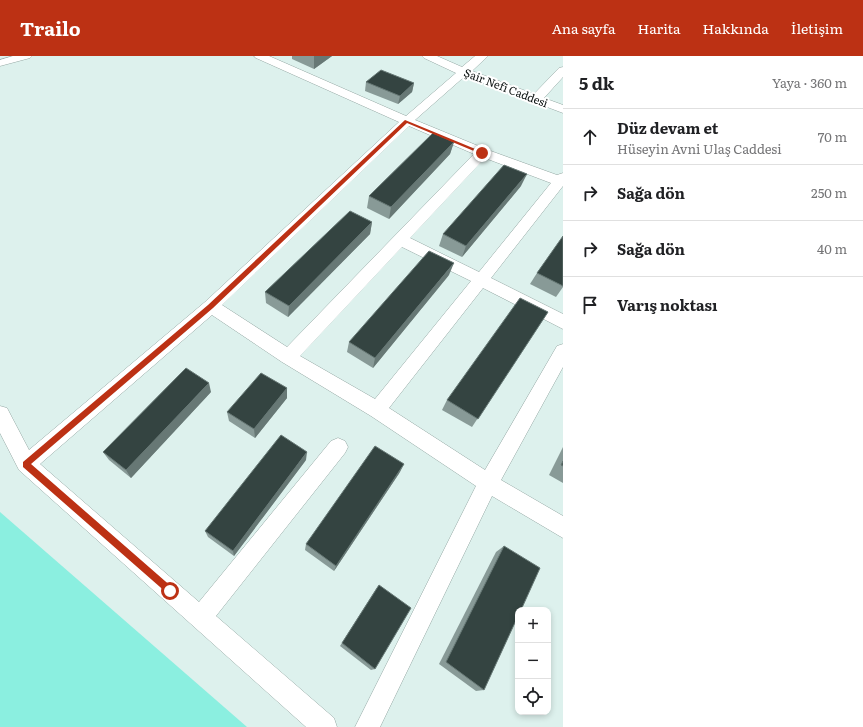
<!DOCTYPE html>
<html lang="tr">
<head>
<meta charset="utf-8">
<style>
	body { margin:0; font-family:Literata,serif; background:#f6f6f6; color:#202124 }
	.controls { position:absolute; right:12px; bottom:12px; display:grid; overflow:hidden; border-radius:8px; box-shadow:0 2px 6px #0003 }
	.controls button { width:36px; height:36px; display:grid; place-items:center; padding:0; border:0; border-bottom:1px solid #e0e0e0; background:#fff; color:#202124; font:20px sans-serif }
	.stop { position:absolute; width:12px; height:12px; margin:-9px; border:3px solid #bc3114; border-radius:50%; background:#fff }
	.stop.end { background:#bc3114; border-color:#fff; box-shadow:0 1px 4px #0008 }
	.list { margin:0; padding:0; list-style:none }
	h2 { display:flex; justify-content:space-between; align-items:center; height:52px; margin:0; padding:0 16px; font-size:17px }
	h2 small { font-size:13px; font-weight:400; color:#757577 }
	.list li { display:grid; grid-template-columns:26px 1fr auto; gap:12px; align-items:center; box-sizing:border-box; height:56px; padding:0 16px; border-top:1px solid #e0e0e0 }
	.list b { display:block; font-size:15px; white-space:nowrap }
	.list p { margin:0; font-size:13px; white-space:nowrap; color:#757577 }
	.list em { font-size:13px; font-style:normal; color:#757577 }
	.icon { flex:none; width:22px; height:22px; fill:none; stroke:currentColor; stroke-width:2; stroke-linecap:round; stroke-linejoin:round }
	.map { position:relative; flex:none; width:563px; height:671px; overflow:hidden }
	header { display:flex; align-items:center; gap:24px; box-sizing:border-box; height:56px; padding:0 20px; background:#bc3114; color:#fff }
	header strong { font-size:19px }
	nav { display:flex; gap:22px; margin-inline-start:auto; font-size:14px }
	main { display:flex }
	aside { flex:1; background:#fff }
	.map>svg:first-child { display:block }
	.green { fill:#8befe0 }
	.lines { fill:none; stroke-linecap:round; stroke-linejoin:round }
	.minor-casing { stroke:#94a7a3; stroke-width:1 }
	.minor { fill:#fff; fill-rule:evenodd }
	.wall { fill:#889a97 }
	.shaded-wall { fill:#677875 }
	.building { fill:#344441; stroke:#677875 }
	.route { fill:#bc3114 }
	.labels { text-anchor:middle; stroke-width:4; stroke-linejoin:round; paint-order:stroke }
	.far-street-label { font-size:11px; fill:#0c1211; stroke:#fff }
</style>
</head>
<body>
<header>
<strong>Trailo</strong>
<nav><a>Ana sayfa</a><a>Harita</a><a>Hakkında</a><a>İletişim</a></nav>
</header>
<main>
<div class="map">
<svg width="563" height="671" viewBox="0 0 563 671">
	<rect width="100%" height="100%" fill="#ddf1ed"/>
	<!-- green -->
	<polygon class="green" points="0,456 247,671 0,671"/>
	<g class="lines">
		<defs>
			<g id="minor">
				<polygon points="13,0 32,0 30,2 0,10 0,4"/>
				<path d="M254,0h15l137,60 50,-43 -32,-15 -2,-2h15l25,11 13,-11h13l-16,15 62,23 25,-26 4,-1v10l-19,21 19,7v8l-98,-37 -50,44 73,30 69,25 6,-2v13l-72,92 72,36v15l-80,-41 -94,120 96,62 72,-124 6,-2v23l-62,113 62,36v22l-71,-42 -112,231h-25l121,-241 -105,-70 -89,-54 -70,-47 -172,149 159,138 132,-161 7,-3 7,3 3,6 -3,6 -129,163 118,102 3,9h-31l-287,-257 -19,-37v-27l7,2 22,42 176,-148 194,-180 -143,-64zM409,70l65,28 -187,193 -65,-42zM485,102l66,25 -72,89 -69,-34zM402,191l69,34 -96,118 -75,-43z"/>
			</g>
		</defs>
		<!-- minor casing -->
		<use href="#minor" class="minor-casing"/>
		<!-- minor -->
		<use href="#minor" class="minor"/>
	</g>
	<!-- wall -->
	<g class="wall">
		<polygon points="292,0 332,0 314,13 292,3"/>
		<polygon points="366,26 414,27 412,36 398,48 365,35"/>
		<polygon points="454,86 450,98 389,163 367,152 369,140"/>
		<polygon points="521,130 462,201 439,190 443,178"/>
		<polygon points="372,166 370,178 288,261 266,247 265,236"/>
		<polygon points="563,180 563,231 556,241 530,228 537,217"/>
		<polygon points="449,219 373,312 347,296 349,286"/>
		<polygon points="548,256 472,371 442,354 447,344"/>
		<polygon points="287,332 287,342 255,382 229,365 227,356"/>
		<polygon points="211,336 131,422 109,404 103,396"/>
		<polygon points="563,391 563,427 549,419"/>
		<polygon points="306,404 234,500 208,481 205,475"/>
		<polygon points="400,416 334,515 305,494 306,488"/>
		<polygon points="504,490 484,634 476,635 439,608 496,496"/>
		<polygon points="379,529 375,613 371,614 340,590 376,533"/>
	</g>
	<!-- shaded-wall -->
	<g class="shaded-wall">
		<polygon points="314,0 332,0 314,13"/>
		<polygon points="414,27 412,36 398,48 400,40"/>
		<polygon points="454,86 450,98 389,163 391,151"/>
		<polygon points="527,118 521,130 462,201 466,190"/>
		<polygon points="372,166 370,178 288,261 289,250"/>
		<polygon points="454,207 449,219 373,312 375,302"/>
		<polygon points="209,327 211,336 131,422 126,414"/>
		<polygon points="287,332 287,342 255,382 254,373"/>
		<polygon points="307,396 306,404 234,500 233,495"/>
		<polygon points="404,408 400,416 334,515 336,510"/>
	</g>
	<!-- building -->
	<g class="building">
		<polygon points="381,14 414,27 400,40 366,26"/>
		<polygon points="433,77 454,86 391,151 369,140"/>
		<polygon points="504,109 527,118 466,190 443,178"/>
		<polygon points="350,155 372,166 289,250 265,236"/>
		<polygon points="563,180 563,230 537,217"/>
		<polygon points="429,195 454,207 375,302 349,286"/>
		<polygon points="520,242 548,256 478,363 447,344"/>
		<polygon points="186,312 209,327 126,414 103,396"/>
		<polygon points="261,317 287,332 254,373 227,356"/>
		<polygon points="281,379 307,396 233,495 205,475"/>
		<polygon points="375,390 404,408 336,510 306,488"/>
		<polygon points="563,405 563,410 561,409"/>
		<polygon points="504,490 540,512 521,554 518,554 518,560 484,634 446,606"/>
		<polygon points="379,529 411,552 375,613 342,587"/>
	</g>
	<!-- route -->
	<polygon class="route" points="405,64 485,97 481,98 407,67 213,252 31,408 173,532 173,538 168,538 23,411 23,406 208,249"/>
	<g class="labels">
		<!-- far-street labels -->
		<g class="far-street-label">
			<text transform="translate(506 32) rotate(21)" y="4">Şair Nefi Caddesi</text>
		</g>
	</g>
</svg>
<div class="controls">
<button>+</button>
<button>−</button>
<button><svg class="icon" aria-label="locate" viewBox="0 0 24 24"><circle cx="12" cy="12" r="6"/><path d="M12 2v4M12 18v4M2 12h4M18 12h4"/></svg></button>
</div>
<div class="stop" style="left:170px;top:535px"></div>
<div class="stop end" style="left:482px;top:97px"></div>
</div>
<aside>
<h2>5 dk<small>Yaya · 360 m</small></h2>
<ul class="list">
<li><svg class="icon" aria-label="ahead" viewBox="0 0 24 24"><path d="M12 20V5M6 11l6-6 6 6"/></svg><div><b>Düz devam et</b><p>Hüseyin Avni Ulaş Caddesi</p></div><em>70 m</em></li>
<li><svg class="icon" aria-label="right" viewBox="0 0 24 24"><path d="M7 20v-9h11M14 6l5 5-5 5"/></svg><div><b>Sağa dön</b></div><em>250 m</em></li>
<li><svg class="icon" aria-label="right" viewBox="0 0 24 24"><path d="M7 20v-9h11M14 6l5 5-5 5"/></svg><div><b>Sağa dön</b></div><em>40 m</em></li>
<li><svg class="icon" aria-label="arrive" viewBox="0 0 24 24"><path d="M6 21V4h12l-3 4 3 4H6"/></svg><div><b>Varış noktası</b></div></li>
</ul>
</aside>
</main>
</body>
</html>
